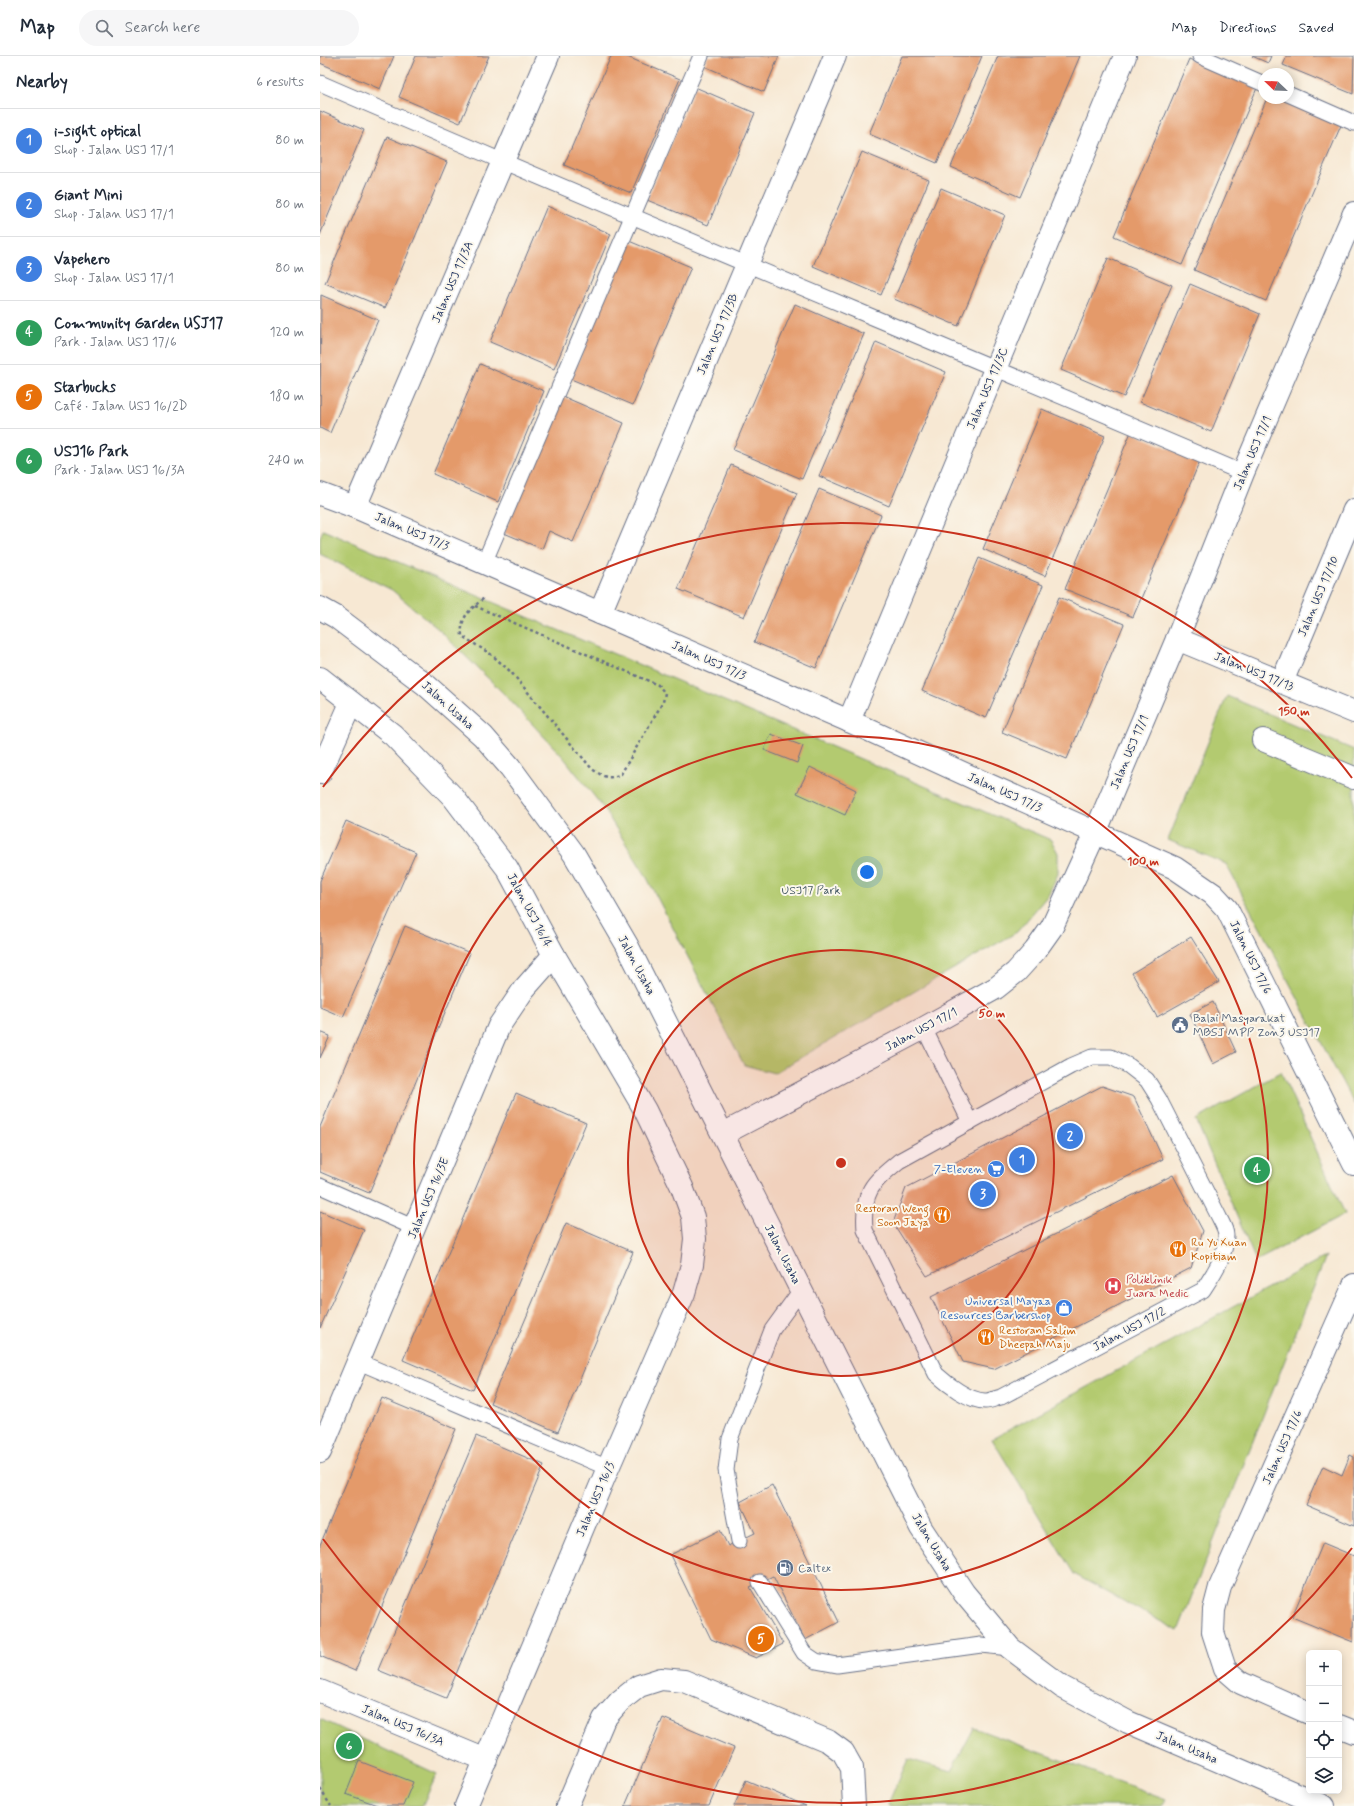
<!DOCTYPE html>
<html lang="en">
<head>
<meta charset="utf-8">
<style>
	body { margin:0; font-family:Mynerve,sans-serif; background:#f6f6f7; color:#1f2937 }
	.controls { position:absolute; right:12px; bottom:12px; display:grid; overflow:hidden; border-radius:6px; box-shadow:0 2px 10px #0003 }
	.controls button { width:36px; height:36px; display:grid; place-items:center; padding:0; border:0; border-bottom:1px solid #e0e1e3; background:#fff; color:#1f2937; font:20px sans-serif }
	.compass { position:absolute; left:938px; top:12px; width:36px; height:36px; border-radius:50%; background:#fff; box-shadow:0 2px 10px #0003; rotate:293deg }
	.you { position:absolute; left:547px; top:816px; width:14px; height:14px; margin:-10px; border:3px solid #fff; border-radius:50%; background:#1a73e8; box-shadow:0 0 0 6px #1a73e833 }
	.badge { display:grid; place-items:center; width:26px; height:26px; border-radius:50%; background:#b45309; color:#fff; font-size:13px; font-weight:700 }
	.pin { position:absolute; translate:-50% -50%; border:2px solid #fff; box-shadow:0 1px 4px #0006 }
	.list { margin:0; padding:0; list-style:none }
	h2 { display:flex; justify-content:space-between; align-items:center; height:52px; margin:0; padding:0 16px; font-size:17px }
	h2 small { font-size:13px; font-weight:400; color:#747a83 }
	.list li { display:grid; grid-template-columns:26px 1fr auto; gap:12px; align-items:center; box-sizing:border-box; height:64px; padding:0 16px; border-top:1px solid #e0e1e3 }
	.list b { display:block; font-size:15px; white-space:nowrap }
	.list p { margin:0; font-size:13px; white-space:nowrap; color:#747a83 }
	.list em { font-size:13px; font-style:normal; color:#747a83 }
	.icon { flex:none; width:22px; height:22px; fill:none; stroke:currentColor; stroke-width:2; stroke-linecap:round; stroke-linejoin:round }
	.map { position:relative; flex:none; width:1034px; height:1750px; overflow:hidden }
	header { display:flex; align-items:center; gap:24px; box-sizing:border-box; height:56px; padding:0 20px; background:#fff; border-bottom:1px solid #e0e1e3 }
	header strong { font-size:19px }
	nav { display:flex; gap:22px; margin-inline-start:auto; font-size:14px }
	.search { width:280px; height:36px; background:#f6f6f7; display:flex; align-items:center; gap:10px; box-sizing:border-box; padding:0 14px; border-radius:22px; color:#747a83; font-size:15px }
	main { display:flex }
	aside { flex:1; background:#fff }
	.map>svg:first-child { display:block }
	.green { fill:#b3ca6f; stroke:#677c66 }
	.building { fill:#e49a6b }
	.lines { fill:none; stroke-linecap:round; stroke-linejoin:round }
	.service-casing { stroke:#687087; stroke-width:17 }
	.minor-casing { stroke:#687087; stroke-width:24 }
	.tertiary-casing { stroke:#687087; stroke-width:24 }
	.path { stroke:#687087; stroke-width:2.5; stroke-dasharray:3 3; stroke-linecap:butt }
	.service { stroke:#fff; stroke-width:15 }
	.minor { stroke:#fff; stroke-width:22 }
	.tertiary { stroke:#fff; stroke-width:22 }
	.ring { fill:none; stroke:#c8321e; stroke-width:2 }
	.labels { text-anchor:middle; stroke-width:4; stroke-linejoin:round; paint-order:stroke }
	.street-label { font-size:12px; fill:#1b2f5e; stroke:#fbf7ec }
	.park-label { font-size:12px; fill:#415662; stroke:#fbf7ec }
	.service-label { font-size:12px; fill:#4e5e75; stroke:#fbf7ec; text-anchor:start }
	.shop-label { font-size:12px; fill:#366cbe; stroke:#fbf7ec; text-anchor:end }
	.food-label { font-size:12px; fill:#c56008; stroke:#fbf7ec; text-anchor:start }
	.health-label { font-size:12px; fill:#be3a42; stroke:#fbf7ec; text-anchor:start }
	.centre { fill:#c8321e; stroke:#fbf7ec; stroke-width:2 }
	.ring-label { font-size:12px; text-anchor:middle; font-weight:bold; fill:#c8321e; stroke:#fbf7ec; stroke-width:4; stroke-linejoin:round; paint-order:stroke }
</style>
</head>
<body>
<header>
<strong>Map</strong>
<div class="search"><svg class="icon" aria-label="search" viewBox="0 0 24 24"><circle cx="10" cy="10" r="6"/><path d="M15 15l6 6"/></svg>Search here</div>
<nav><a>Map</a><a>Directions</a><a>Saved</a></nav>
</header>
<main>
<aside>
<h2>Nearby<small>6 results</small></h2>
<ul class="list">
<li><span class="badge" style="background:#3f7fe0">1</span><div><b>i-sight optical</b><p>Shop · Jalan USJ 17/1</p></div><em>80 m</em></li>
<li><span class="badge" style="background:#3f7fe0">2</span><div><b>Giant Mini</b><p>Shop · Jalan USJ 17/1</p></div><em>80 m</em></li>
<li><span class="badge" style="background:#3f7fe0">3</span><div><b>Vapehero</b><p>Shop · Jalan USJ 17/1</p></div><em>80 m</em></li>
<li><span class="badge" style="background:#2e9e5b">4</span><div><b>Community Garden USJ17</b><p>Park · Jalan USJ 17/6</p></div><em>120 m</em></li>
<li><span class="badge" style="background:#e8710a">5</span><div><b>Starbucks</b><p>Café · Jalan USJ 16/2D</p></div><em>180 m</em></li>
<li><span class="badge" style="background:#2e9e5b">6</span><div><b>USJ16 Park</b><p>Park · Jalan USJ 16/3A</p></div><em>240 m</em></li>
</ul>
</aside>
<div class="map">
<svg width="1034" height="1750" viewBox="0 0 1034 1750">
	<rect width="100%" height="100%" fill="#fbf7ec"/>
	<filter id="ink" filterUnits="userSpaceOnUse"><feTurbulence type="fractalNoise" baseFrequency=".025" numOctaves="2"/><feDisplacementMap in="SourceGraphic" scale="8" xChannelSelector="R" yChannelSelector="G"/><feConvolveMatrix kernelMatrix="1 2 1 2 8 2 1 2 1" color-interpolation-filters="sRGB"/></filter>
	<filter id="wash" filterUnits="userSpaceOnUse"><feTurbulence type="fractalNoise" baseFrequency=".012" numOctaves="4" result="noise"/><feDisplacementMap in="SourceGraphic" scale="16" xChannelSelector="R" yChannelSelector="G"/><feGaussianBlur stdDeviation="0.9" result="paint"/><feColorMatrix in="noise" values="0 0 0 0 0 0 0 0 0 0 0 0 0 0 0 0 0 1.4 0 .05"/><feComposite in="paint" operator="in"/></filter>
	<g filter="url(#wash)">
		<rect width="100%" height="100%" fill="#f7e8d3"/>
		<!-- green -->
		<g class="green">
			<polygon points="3,474 731,784 738,797 738,818 728,839 697,876 454,1017 424,1009 325,818 282,750 244,702 184,638 117,572 72,534 0,498 0,481"/>
			<polygon points="907,640 1034,694 1034,1048 906,808 848,784"/>
			<polygon points="961,1016 1025,1158 936,1205 876,1064"/>
			<polygon points="1006,1200 858,1575 754,1518 672,1383"/>
			<polygon points="0,1663 117,1718 102,1750 0,1750"/>
			<polygon points="654,1672 846,1743 842,1750 567,1750 588,1703 631,1715"/>
		</g>
		<g id="blocks">
			<!-- building -->
			<g class="building">
				<polygon points="0,0 74,0 60,33 0,7"/>
				<polygon points="96,0 169,0 140,67 79,41"/>
				<polygon points="291,0 305,0 360,23 311,137 244,109"/>
				<polygon points="388,0 459,0 444,36 384,10"/>
				<polygon points="582,0 662,0 617,107 549,78"/>
				<polygon points="678,0 760,0 700,141 631,111"/>
				<polygon points="932,0 951,0 948,7"/>
				<polygon points="967,0 1034,0 1033,38 963,9"/>
				<polygon points="869,3 937,32 862,209 794,180"/>
				<polygon points="375,31 435,57 388,169 327,144"/>
				<polygon points="947,42 964,42 1022,67 946,245 874,214"/>
				<polygon points="0,55 44,74 0,179"/>
				<polygon points="67,81 127,106 65,252 5,227"/>
				<polygon points="542,96 609,124 561,239 493,210"/>
				<polygon points="621,132 685,159 638,270 574,243"/>
				<polygon points="227,150 291,178 234,313 170,286"/>
				<polygon points="309,185 371,211 313,349 251,323"/>
				<polygon points="788,202 852,229 804,341 741,314"/>
				<polygon points="870,228 940,258 891,376 820,346"/>
				<polygon points="1,239 58,264 10,377 0,372"/>
				<polygon points="475,248 544,278 482,423 413,394"/>
				<polygon points="556,286 626,316 569,450 499,420"/>
				<polygon points="160,308 224,335 178,446 113,418"/>
				<polygon points="242,340 304,367 253,486 229,475 222,493 184,477"/>
				<polygon points="722,353 785,380 725,520 663,493"/>
				<polygon points="811,376 880,405 813,561 745,533"/>
				<polygon points="411,409 477,437 424,561 358,533"/>
				<polygon points="499,433 561,459 496,612 434,586"/>
				<polygon points="659,502 723,529 666,662 602,635"/>
				<polygon points="739,541 804,568 747,703 682,676"/>
				<polygon points="451,678 483,690 477,707 444,694"/>
				<polygon points="490,711 536,734 525,759 477,737"/>
				<polygon points="26,765 96,796 23,961 0,951 0,825"/>
				<polygon points="85,870 150,897 49,1137 0,1116 0,1071"/>
				<polygon points="871,881 899,926 837,961 812,917"/>
				<polygon points="893,946 916,996 893,1008 870,958"/>
				<polygon points="0,976 10,980 0,1002"/>
				<polygon points="782,1030 814,1041 843,1103 607,1220 573,1167 586,1132"/>
				<polygon points="196,1037 266,1067 153,1334 83,1304"/>
				<polygon points="853,1119 883,1175 871,1212 674,1313 643,1306 611,1241"/>
				<polygon points="0,1155 44,1174 0,1272"/>
				<polygon points="246,1167 313,1196 238,1376 170,1347"/>
				<polygon points="62,1342 136,1373 35,1615 0,1600 0,1489"/>
				<polygon points="156,1380 224,1409 126,1642 58,1614"/>
				<polygon points="1030,1399 1034,1401 1034,1470 986,1449 1003,1410 1022,1419"/>
				<polygon points="452,1429 519,1566 485,1584 453,1520 430,1531 463,1588 436,1602 391,1583 350,1499 400,1474 408,1490 435,1477 420,1446"/>
				<polygon points="1003,1487 1034,1500 1033,1586 972,1561"/>
				<polygon points="343,1662 414,1692 389,1750 305,1750"/>
				<polygon points="39,1705 93,1726 83,1750 60,1750 26,1738"/>
				<polygon points="426,1724 486,1750 414,1750"/>
			</g>
		</g>
	</g>
	<g filter="url(#ink)">
		<use href="#blocks" fill-opacity="0" stroke="#687087" stroke-width="1"/>
		<g class="lines">
			<defs>
				<g id="service">
					<polyline points="880,0 944,28"/>
					<path d="M0,27c306,133 616,259 923,390"/>
					<polyline points="968,38 1034,67"/>
					<polyline points="164,507 381,0"/>
					<polyline points="604,972 650,1066"/>
					<path d="M772,1001h19l18,9 18,14 12,19 59,116c3,6 8,14 8,20 0,21 -12,38 -23,55l-202,107c-5,1 -11,4 -16,4 -16,0 -38,-17 -49,-27l-71,-144c-3,-38 6,-46 34,-69l172,-95z"/>
					<polyline points="0,1130 95,1172"/>
					<polyline points="39,1306 288,1412"/>
					<polyline points="419,1485 406,1414 410,1383 452,1274 481,1234"/>
					<polyline points="440,1526 484,1597 496,1605 517,1609 661,1589 690,1592"/>
				</g>
				<g id="minor">
					<polyline points="0,438 35,451 529,665 671,730 855,812 893,838 907,853 1034,1108"/>
					<polyline points="35,451 228,0"/>
					<polyline points="280,557 515,0"/>
					<polyline points="857,583 1034,656"/>
					<polyline points="0,622 73,679 103,710 134,742 187,812 234,899 325,1054 362,1131 373,1161 375,1183 372,1209 364,1237 288,1412 146,1750"/>
					<polyline points="962,626 1034,454"/>
					<polyline points="529,665 805,0"/>
					<polyline points="943,684 1034,722"/>
					<polyline points="0,717 31,647"/>
					<polyline points="403,1078 604,972 676,932 696,916 715,895 732,871 776,775 857,583 923,417 1034,157"/>
					<polyline points="0,1396 179,970 204,933 234,899"/>
					<polyline points="0,1635 166,1704"/>
					<polyline points="989,1657 921,1627 905,1613 893,1576 894,1554 900,1531 1034,1229"/>
					<polyline points="1019,1670 1034,1676"/>
					<polyline points="247,1750 284,1663 300,1645 319,1630 341,1623 364,1625 508,1685 523,1696 532,1712 534,1750"/>
				</g>
				<polyline id="tertiary" points="0,552 16,561 106,629 163,680 190,711 254,798 307,889 601,1472 644,1537 690,1592 742,1631 808,1666 1004,1750"/>
			</defs>
			<!-- service casing -->
			<use href="#service" class="service-casing"/>
			<!-- minor casing -->
			<use href="#minor" class="minor-casing"/>
			<!-- tertiary casing -->
			<use href="#tertiary" class="tertiary-casing"/>
			<!-- path -->
			<g class="path">
				<path d="M155,550l183,79 7,8 -2,9 -42,72c-14,6 -17,3 -29,-5l-81,-97 -19,-17 -30,-19c-2,-20 8,-26 22,-38"/>
				<polyline points="0,1733 11,1750"/>
			</g>
			<!-- service -->
			<use href="#service" class="service"/>
			<!-- minor -->
			<use href="#minor" class="minor"/>
			<!-- tertiary -->
			<use href="#tertiary" class="tertiary"/>
		</g>
	</g>
	<!-- distance rings -->
	<circle cx="521" cy="1107" r="213" fill="#c8321e" fill-opacity=".12"/>
	<g class="ring">
		<circle cx="521" cy="1107" r="213"/>
		<circle cx="521" cy="1107" r="427"/>
		<path d="M1032 1492A640 640 0 0 1 3 1483M3 731A640 640 0 0 1 1032 722"/>
	</g>
	<!-- icons -->
	<defs>
		<symbol id="civic-disc" viewBox="-11 -11 22 22"><circle r="9.5" fill="#5c6f8a" stroke="#fbf7ec"/><path d="M-.6-6.5H3V-4.5H.6V-3L4-1V1h2V6H-6V1h2V-1L-.6-3ZM-1.2 2.5V6h2.4V2.5Z" fill="#fff"/></symbol>
		<symbol id="supermarket-disc" viewBox="-11 -11 22 22"><circle r="9.5" fill="#3f7fe0" stroke="#fbf7ec"/><path d="M-6-5.5h2.5l.6 2H6L4.5 2H-2.5L-4.4-4H-6ZM-1.5 3.2a1.3 1.3 0 1 0 .1 0ZM3 3.2a1.3 1.3 0 1 0 .1 0Z" fill="#fff"/></symbol>
		<symbol id="restaurant-disc" viewBox="-11 -11 22 22"><circle r="9.5" fill="#e8710a" stroke="#fbf7ec"/><path d="M-5-6h1v4h1v-4h1v4h1v-4h1v5L-1.5 .5V6h-2V.5L-5-1ZM5-6V6H3V1.5H1.5Q1.5-4 5-6Z" fill="#fff"/></symbol>
		<symbol id="hospital-disc" viewBox="-11 -11 22 22"><circle r="9.5" fill="#e0444e" stroke="#fbf7ec"/><path d="M-5-5h3v3.5h4V-5h3V5h-3V1.5h-4V5h-3Z" fill="#fff"/></symbol>
		<symbol id="shop-disc" viewBox="-11 -11 22 22"><circle r="9.5" fill="#3f7fe0" stroke="#fbf7ec"/><path d="M-5-2.5h2.3a2.7 3.5 0 0 1 5.4 0H5L5.5 6h-11ZM-1.5-2.5h3a1.5 2.3 0 0 0-3 0Z" fill="#fff"/></symbol>
		<symbol id="fuel-disc" viewBox="-11 -11 22 22"><circle r="9.5" fill="#5c6f8a" stroke="#fbf7ec"/><path d="M-5.5-6h7V0h2V4h1.3V-2.5L3-4.5l.8-.8L6-3V5H2.5V1h-1V6h-7ZM-4.2-4.7v3.2H.2V-4.7Z" fill="#fff"/></symbol>
	</defs>
	<g fill-rule="evenodd">
		<use href="#civic-disc" x="850" y="959" width="20" height="20"/>
		<use href="#supermarket-disc" x="666" y="1103" width="20" height="20"/>
		<use href="#restaurant-disc" x="612" y="1149" width="20" height="20"/>
		<use href="#restaurant-disc" x="848" y="1183" width="20" height="20"/>
		<use href="#hospital-disc" x="783" y="1220" width="20" height="20"/>
		<use href="#shop-disc" x="734" y="1242" width="20" height="20"/>
		<use href="#restaurant-disc" x="656" y="1271" width="20" height="20"/>
		<use href="#fuel-disc" x="455" y="1502" width="20" height="20"/>
	</g>
	<g class="labels">
		<!-- street labels -->
		<g class="street-label">
			<text transform="translate(132 226) rotate(-67)" y="4">Jalan USJ 17/3A</text>
			<text transform="translate(397 278) rotate(-67)" y="4">Jalan USJ 17/3B</text>
			<text transform="translate(667 332) rotate(-67)" y="4">Jalan USJ 17/3C</text>
			<text transform="translate(932 397) rotate(-67)" y="4">Jalan USJ 17/1</text>
			<text transform="translate(92 475) rotate(23)" y="4">Jalan USJ 17/3</text>
			<text transform="translate(998 540) rotate(-67)" y="4">Jalan USJ 17/10</text>
			<text transform="translate(389 604) rotate(24)" y="4">Jalan USJ 17/3</text>
			<text transform="translate(934 615) rotate(22)" y="4">Jalan USJ 17/13</text>
			<text transform="translate(128 649) rotate(42)" y="4">Jalan Usaha</text>
			<text transform="translate(809 696) rotate(-67)" y="4">Jalan USJ 17/1</text>
			<text transform="translate(685 736) rotate(24)" y="4">Jalan USJ 17/3</text>
			<text transform="translate(210 854) rotate(62)" y="4">Jalan USJ 16/4</text>
			<text transform="translate(931 901) rotate(64)" y="4">Jalan USJ 17/6</text>
			<text transform="translate(317 909) rotate(62)" y="4">Jalan Usaha</text>
			<text transform="translate(601 973) rotate(-28)" y="4">Jalan USJ 17/1</text>
			<text transform="translate(108 1142) rotate(-67)" y="4">Jalan USJ 16/3E</text>
			<text transform="translate(463 1198) rotate(63)" y="4">Jalan Usaha</text>
			<text transform="translate(809 1273) rotate(-28)" y="4">Jalan USJ 17/2</text>
			<text transform="translate(962 1391) rotate(-66)" y="4">Jalan USJ 17/6</text>
			<text transform="translate(275 1443) rotate(-67)" y="4">Jalan USJ 16/3</text>
			<text transform="translate(612 1486) rotate(59)" y="4">Jalan Usaha</text>
			<text transform="translate(83 1669) rotate(23)" y="4">Jalan USJ 16/3A</text>
			<text transform="translate(867 1691) rotate(23)" y="4">Jalan Usaha</text>
		</g>
		<!-- park labels -->
		<g class="park-label">
			<text x="491" y="838">USJ17 Park</text>
		</g>
		<!-- service labels -->
		<g class="service-label">
			<text x="873" y="966">Balai Masyarakat<tspan x="873" dy="14">MBSJ MPP Zon3 USJ17</tspan></text>
			<text x="478" y="1516">Caltex</text>
		</g>
		<!-- shop labels -->
		<g class="shop-label">
			<text x="663" y="1117">7-Eleven</text>
			<text x="731" y="1249">Universal Mayaa<tspan x="731" dy="14">Resources Barbershop</tspan></text>
		</g>
		<!-- food labels -->
		<g class="food-label">
			<text x="609" y="1156" text-anchor="end">Restoran Weng<tspan x="609" dy="14">Soon Jaya</tspan></text>
			<text x="871" y="1190">Ru Yu Xuan<tspan x="871" dy="14">Kopitiam</tspan></text>
			<text x="679" y="1278">Restoran Salim<tspan x="679" dy="14">Dheepah Maju</tspan></text>
		</g>
		<!-- health labels -->
		<g class="health-label">
			<text x="806" y="1227">Poliklinik<tspan x="806" dy="14">Juara Medic</tspan></text>
		</g>
	</g>
	<circle cx="521" cy="1107" r="6" class="centre"/>
	<g class="ring-label">
		<text x="974" y="659">150 m</text>
		<text x="823" y="809">100 m</text>
		<text x="672" y="961">50 m</text>
	</g>
</svg>
<div class="controls">
<button>+</button>
<button>−</button>
<button><svg class="icon" aria-label="locate" viewBox="0 0 24 24"><circle cx="12" cy="12" r="6"/><path d="M12 2v4M12 18v4M2 12h4M18 12h4"/></svg></button>
<button><svg class="icon" aria-label="layers" viewBox="0 0 24 24"><path d="M12 4l9 5-9 5-9-5zM3 14l9 5 9-5"/></svg></button>
</div>
<svg class="compass" viewBox="-18 -18 36 36"><path d="M0-13l5 13h-10z" fill="#e53935"/><path d="M0 13l5-13h-10z" fill="#747a83"/></svg>
<div class="you"></div>
<div class="pin badge" style="left:702px;top:1104px;background:#3f7fe0">1</div>
<div class="pin badge" style="left:750px;top:1080px;background:#3f7fe0">2</div>
<div class="pin badge" style="left:663px;top:1138px;background:#3f7fe0">3</div>
<div class="pin badge" style="left:937px;top:1114px;background:#2e9e5b">4</div>
<div class="pin badge" style="left:441px;top:1583px;background:#e8710a">5</div>
<div class="pin badge" style="left:29px;top:1690px;background:#2e9e5b">6</div>
</div>
</main>
</body>
</html>
